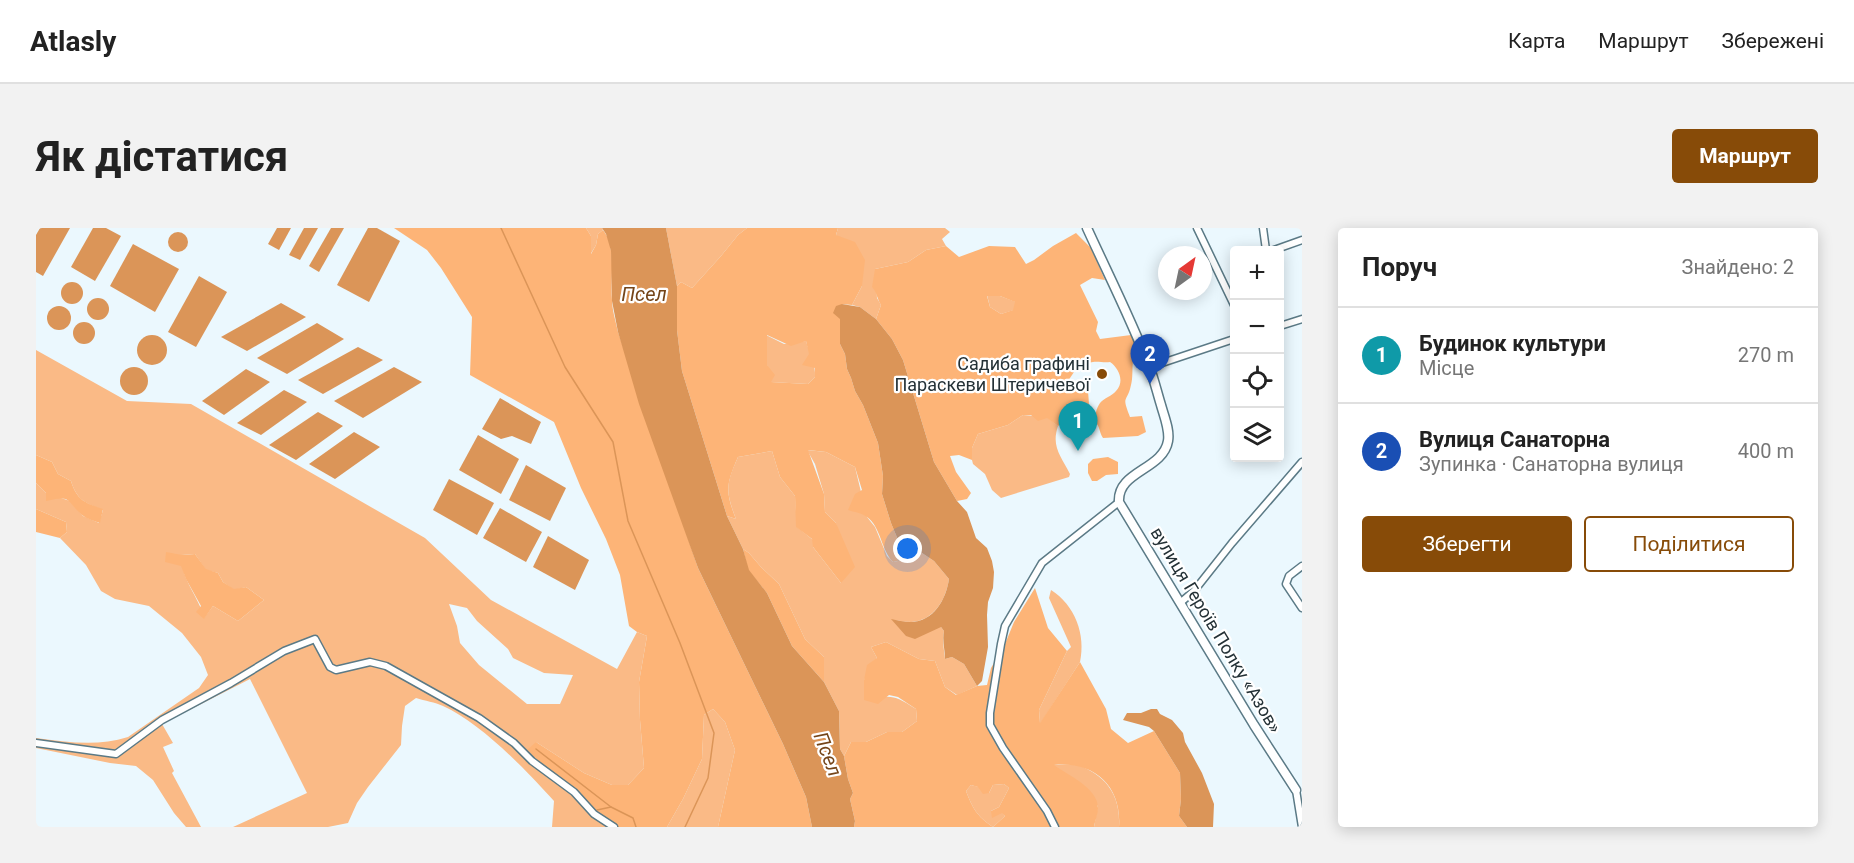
<!DOCTYPE html>
<html lang="uk">
<head>
<meta charset="utf-8">
<style>
	body { margin:0; font-family:Roboto,sans-serif; background:#f2f2f2; color:#222 }
	.controls { position:absolute; right:18px; top:18px; display:grid; overflow:hidden; border-radius:6px; box-shadow:0 3px 15px #0003 }
	.controls button { width:54px; height:54px; display:grid; place-items:center; padding:0; border:0; border-bottom:2px solid #e0e0e0; background:#fff; color:#222; font:30px sans-serif }
	.compass { position:absolute; left:1122px; top:18px; width:54px; height:54px; border-radius:50%; background:#fff; box-shadow:0 3px 15px #0003; rotate:33deg }
	.you { position:absolute; left:872px; top:321px; width:21px; height:21px; margin:-15px; border:4px solid #fff; border-radius:50%; background:#1a73e8; box-shadow:0 0 0 9px #1a73e833 }
	.badge { display:grid; place-items:center; width:39px; height:39px; border-radius:50%; background:#874b08; color:#fff; font-size:20px; font-weight:700 }
	.pin { position:absolute; translate:-50% -50px; filter:drop-shadow(0 2px 3px #0008) }
	.pin::after { content:''; position:absolute; top:32px; width:21px; height:18px; background:inherit; clip-path:polygon(0 0,100% 0,50% 100%) }
	.list { margin:0; padding:0; list-style:none }
	h2 { display:flex; justify-content:space-between; align-items:center; height:78px; margin:0; padding:0 24px; font-size:26px }
	h2 small { font-size:20px; font-weight:400; color:#767676 }
	.list li { display:grid; grid-template-columns:39px 1fr auto; gap:18px; align-items:center; box-sizing:border-box; height:96px; padding:0 24px; border-top:2px solid #e0e0e0 }
	.list b { display:block; font-size:22px; white-space:nowrap }
	.list p { margin:0; font-size:20px; white-space:nowrap; color:#767676 }
	.list em { font-size:20px; font-style:normal; color:#767676 }
	.actions { display:flex; gap:12px; padding:18px 24px }
	.actions a { flex:1; padding:14px 0; border:2px solid #874b08; border-radius:6px; text-align:center; font-size:21px; color:#874b08 }
	.actions .main { background:#874b08; color:#fff }
	.icon { flex:none; width:33px; height:33px; fill:none; stroke:currentColor; stroke-width:2; stroke-linecap:round; stroke-linejoin:round }
	.map { position:relative; flex:none; width:1266px; height:599px; overflow:hidden; border-radius:6px }
	header { display:flex; align-items:center; gap:36px; box-sizing:border-box; height:84px; padding:0 30px; background:#fff; border-bottom:2px solid #e0e0e0 }
	header strong { font-size:28px }
	nav { display:flex; gap:33px; margin-inline-start:auto; font-size:21px }
	.intro { display:flex; align-items:center; justify-content:space-between; box-sizing:border-box; height:144px; padding:0 36px }
	h1 { margin:0; font-size:42px }
	.button { padding:15px 27px; border-radius:6px; background:#874b08; color:#fff; font-size:21px; font-weight:700 }
	main { display:flex; gap:36px; padding:0 36px }
	aside { flex:1; background:#fff; border-radius:6px; box-shadow:0 3px 15px #0003 }
	.map>svg:first-child { display:block }
	.green { fill:#faba86; fill-rule:evenodd }
	.forest { fill:#fdb477; fill-rule:evenodd }
	.water { fill:#db9558 }
	.lines { fill:none; stroke-linecap:round; stroke-linejoin:round }
	.stream { stroke:#db9558; stroke-width:1.5 }
	.minor-casing { stroke:#5b7a86; stroke-width:9 }
	.secondary-casing { stroke:#5b7a86; stroke-width:11 }
	.minor { stroke:#fff; stroke-width:6 }
	.secondary { stroke:#fff; stroke-width:8 }
	.poi-dot { fill:#874b08; stroke:#fff; stroke-width:2 }
	.labels { text-anchor:middle; stroke-width:4.5; stroke-linejoin:round; paint-order:stroke }
	.poi-label { font-size:18px; fill:#243136; stroke:#fff; text-anchor:end }
	.street-label { font-size:18px; fill:#243136; stroke:#fff }
	.water-label { font-size:20px; font-style:italic; fill:#754519; stroke:#fff }
</style>
</head>
<body>
<header>
<strong>Atlasly</strong>
<nav><a>Карта</a><a>Маршрут</a><a>Збережені</a></nav>
</header>
<div class="intro"><h1>Як дістатися</h1><a class="button">Маршрут</a></div>
<main>
<div class="map">
<svg width="1266" height="599" viewBox="0 0 1266 599">
	<rect width="100%" height="100%" fill="#ebf8fe"/>
	<!-- green -->
	<g class="green">
		<polygon points="550,0 566,0 567,2 562,6 560,17 554,27 555,8"/>
		<polygon points="630,0 711,0 702,7 685,28 656,60 645,54 641,58"/>
		<polygon points="802,0 909,0 914,4 906,11 910,18 890,22 872,34 839,41 841,70 845,77 840,91 824,79 816,77 826,58 800,7"/>
		<polygon points="951,67 964,68 980,74 978,82 965,86 954,79"/>
		<path d="M730,107l18,9 22,-3c3,12 10,23 9,36l-7,7 -38,-2 -3,-17z"/>
		<path d="M0,122l91,51 64,3 234,134 66,62 126,69 20,-37 10,4 -8,46 1,38 4,48 -16,17h-16l-28,-12 -48,-31 42,55 31,30h-57l2,-26c-28,-31 -73,-78 -111,-95 -8,-4 -18,-5 -27,-8l-11,8 -3,20 -1,19 -33,42 -11,16 -9,20 -20,4h-95l74,-34 -57,-114 -88,45 11,19 -10,4 11,24 -2,2 29,54h-15l-12,-14 -21,-33 -17,-14 -26,-3 -74,-15v-10c31,4 61,9 92,-1l71,-49 9,-13 -7,-18 -19,-24 -33,-27 -34,-7 -14,-8 -15,-26 -26,-27 7,-6 -1,-10 -30,-13v-26l10,10 24,8 13,15 16,7 4,-13c-18,-7 -26,-10 -32,-29l-13,-7 -6,-12 -16,-7zM159,326l11,16 12,3 5,9 11,8 12,-3 18,13 -26,21 -25,-15 -9,12c-5,-22 -24,-39 -22,-63zM413,376l18,4 10,13 31,28 5,9 31,15 29,2 -13,29h-33l-48,-39 -19,-22 -3,-17z"/>
		<path d="M987,187l24,2 11,9c-7,21 3,30 12,48l-1,3 -68,21 -9,-8 -7,-16 -12,-10 -1,-4v-12l6,-14 30,-9z"/>
		<path d="M771,222l19,2 29,15 12,50 8,10 12,29 6,6 5,-1 8,-8 10,-4 18,12 15,18c-3,20 -15,42 -38,43 -7,0 -14,-2 -19,-2l49,7 3,4c-2,10 0,18 1,28l7,-2 12,7 13,22 -20,9 -12,-8 -10,-26 -16,-2 -33,-17 -15,5 6,11 -13,22v20c28,-5 29,-6 52,9l1,12 -15,11h-15l-21,10h-15l-7,14 -4,-7 -1,-38 -15,-29v-25l-19,-18 -26,-55 -18,-17 -12,-14 -6,-4 -16,-33 9,3c-11,-28 -10,-35 2,-62l34,-6 8,26 15,19 2,31 16,13v7l28,36 -5,-60 -11,-11 -1,-18 -9,-30z"/>
		<path d="M1015,362c24,15 35,45 29,72l-40,62 -1,-14 28,-59 4,-4 -22,-49z"/>
		<polygon points="677,481 689,494 699,522 682,599 631,599 647,571 666,531 668,487"/>
		<path d="M1039,536c30,10 46,30 44,63h-25l4,-21 -45,-41z"/>
		<path d="M968,556l5,4 -10,19 -8,4 11,1 3,4 -12,11c-16,-11 -20,-18 -27,-36l5,-6 8,2 10,6 4,-8z"/>
	</g>
	<!-- forest -->
	<g class="forest">
		<path d="M358,0h192l5,8v18l5,-9 2,-11 5,-4c14,17 7,49 9,70 0,10 4,22 6,32l80,236 85,176 23,53 6,30h-94l17,-77 -10,-28 -12,-13 -9,6 -2,44 -19,40 -16,28h-58l-31,-30 -53,-35v-10l11,-10 48,31 28,12h16l16,-17 -4,-48 -1,-38 8,-46 -10,-4 -8,-6 -9,-51 -14,-36 -25,-51 -27,-66 -84,-47 2,-58 -31,-49 -14,-18z"/>
		<path d="M711,0h91l-2,7 19,7 10,18 -3,26 -10,19 -10,-1 -2,40 5,10 2,15 4,9 4,13 8,14 15,38 5,33 -1,18 9,29 10,24 -4,10 1,4 -5,1c-12,-12 -12,-35 -26,-45 -5,-4 -13,-5 -19,-7l7,-16 7,-4 -7,-23 -29,-15 -18,-2 16,44 1,18 11,11 19,44 -14,16 -28,-36 -1,-8 -16,-12 -1,-31 -15,-19 -8,-26 -34,6c-12,28 -13,34 -2,62l-9,-3 -45,-145 -5,-41v-44l4,-4 11,6 29,-32 17,-21zM731,107l24,11 15,-5 3,13 -7,11 13,3v9l-7,7 -37,-2 4,-7 -8,-10z"/>
		<path d="M1040,5l15,15 14,32 -13,-2 -12,7 18,37 -2,9 4,8 31,-4 7,13 2,9 -7,4c-1,8 0,17 -2,24 -4,19 -10,9 -1,32l12,-1 4,16 -8,4 -35,2c-4,-6 -3,-12 -8,-16 0,-7 1,-13 5,-19 4,-5 12,-7 16,-12 9,-9 3,-23 -6,-29 -6,1 -12,-1 -17,0 -6,1 -7,2 -13,1l-12,18 20,10 1,13 -31,22 -11,-8 -9,3 -7,-6h-8l-15,10 -30,9 -6,14v12l-13,-5 -9,1 6,16 15,21 -4,6 -10,2 -23,-39 -31,-102 -11,-21 -16,-20 5,-14c-4,-6 -4,-13 -9,-18l3,-18 33,-7 18,-12 20,-4 13,11 30,-11 26,1 11,17 8,-4 19,-14zM951,68h13l15,6 -2,8 -12,4 -11,-7z"/>
		<path d="M0,227l16,7 6,12 13,7c6,19 14,22 32,28l-3,14c-6,-2 -13,-4 -18,-8 -17,-15 -9,-20 -36,-14v-8l-10,-10z"/>
		<polygon points="1072,229 1082,234 1082,246 1070,247 1061,253 1056,253 1052,245 1052,236 1057,231"/>
		<polygon points="0,281 30,294 31,304 24,310 0,304"/>
		<polygon points="707,321 713,325 725,339 743,356 769,411 788,429 788,454 756,418 731,365 712,342"/>
		<polygon points="130,324 146,327 159,326 170,341 182,345 187,354 198,361 210,359 228,372 202,393 177,378 168,391 160,384 165,378 150,351 145,338 129,334"/>
		<path d="M999,360l13,40 19,23 -28,59 1,13 40,-61 26,47 5,20 17,14 26,-12 26,42 1,26 -2,17 8,11h-68c3,-41 -25,-66 -65,-62 14,10 44,23 44,43 0,6 -3,13 -4,19h-240l1,-6 -5,-22 3,-6 -5,-14 -4,-23 7,-14h15l21,-10h15l15,-11 -1,-12 -18,-12 -9,-2 -11,9 -14,-4v-20l3,-15 10,-7 -6,-11 15,-5 33,17 16,2 10,26 11,8 21,-9 10,-1 4,-17 14,-24 9,-22zM968,556l5,4 -10,19 -8,4 1,7 10,-5 3,3 -12,11c-16,-11 -20,-18 -27,-36l5,-6 7,2 5,7 6,-1 4,-8z"/>
	</g>
	<!-- water -->
	<g class="water">
		<polygon points="4,0 34,0 7,48 0,44 0,7"/>
		<polygon points="57,0 70,0 85,8 59,53 35,39"/>
		<polygon points="241,0 255,0 243,22 232,16"/>
		<polygon points="268,0 282,0 264,32 253,27"/>
		<polygon points="295,0 308,0 283,44 273,38"/>
		<polygon points="332,0 341,0 364,13 333,74 301,57"/>
		<polygon points="566,0 630,0 641,58 641,102 646,143 691,288 707,321 713,342 731,365 756,418 788,454 803,483 804,521 808,528 812,551 817,565 814,571 819,593 818,599 776,599 770,569 747,516 662,340 603,176 582,104 576,73 575,23 570,6"/>
		<circle cx="142" cy="14" r="10"/>
		<polygon points="97,16 143,41 119,84 74,58"/>
		<polygon points="163,48 191,64 160,119 132,104"/>
		<circle cx="36" cy="65" r="11"/>
		<circle cx="62" cy="81" r="11"/>
		<polygon points="245,75 270,89 211,123 185,109"/>
		<path d="M806,76l18,3 16,12 16,20 11,21 31,102 23,39 10,11 9,26 11,10 5,13 2,11 -1,16 -5,14 -1,13 1,32 -6,34 -5,5 -13,-22 -12,-7 -7,2c0,-10 -3,-18 -1,-28l-3,-4 -26,12 -9,-3 -15,-17c6,1 13,3 19,3 24,0 36,-23 39,-43l-15,-18 -18,-12 -10,4 -8,8 -1,-4 4,-10 -10,-24 -9,-29 1,-18 -5,-33 -15,-38 -8,-14 -4,-13 -4,-9 -2,-15 -5,-10v-25l-7,-6 3,-7z"/>
		<circle cx="23" cy="90" r="12"/>
		<circle cx="48" cy="105" r="11"/>
		<polygon points="281,95 308,111 251,146 221,130"/>
		<circle cx="116" cy="122" r="15"/>
		<polygon points="322,119 347,132 287,166 262,152"/>
		<circle cx="98" cy="153" r="14"/>
		<polygon points="358,139 386,154 327,190 298,173"/>
		<polygon points="210,141 234,154 188,187 166,173"/>
		<polygon points="248,162 271,174 225,207 201,195"/>
		<polygon points="464,170 505,194 495,216 476,208 465,211 446,201"/>
		<polygon points="282,184 307,198 260,232 233,217"/>
		<polygon points="318,204 344,219 299,251 273,236"/>
		<polygon points="442,207 483,231 465,266 423,242"/>
		<polygon points="490,237 530,260 514,293 473,272"/>
		<polygon points="413,251 458,275 441,307 397,282"/>
		<polygon points="464,280 506,304 490,334 447,310"/>
		<polygon points="512,308 553,332 539,362 497,339"/>
		<polygon points="1115,481 1121,481 1124,486 1136,492 1147,505 1149,514 1166,545 1178,576 1177,599 1151,599 1143,588 1145,571 1144,545 1118,503 1113,499 1087,492 1091,485 1105,485"/>
	</g>
	<g class="lines">
		<!-- stream -->
		<g class="stream">
			<polyline points="465,0 529,139 577,214 592,293 644,415 678,505 672,550 649,599"/>
			<polyline points="500,521 575,579 597,590 600,599"/>
			<polyline points="561,582 575,579"/>
		</g>
		<defs>
			<g id="minor">
				<polyline points="1161,0 1198,77"/>
				<polyline points="1227,0 1230,22"/>
				<polyline points="1238,22 1266,12"/>
				<polyline points="1244,98 1266,91"/>
				<polyline points="1114,139 1198,111"/>
				<polyline points="1266,338 1253,348 1250,356 1266,380"/>
				<polyline points="1144,375 1158,363 1196,315 1266,234"/>
				<polyline points="0,515 80,526 126,492 195,455 248,423 279,411 294,439 300,442 334,434 350,438 443,490 478,515 496,533 538,564 558,586 578,599"/>
				<polyline points="1260,562 1266,599"/>
				<polyline points="1019,599 1011,583 967,520 954,497 954,485 965,416 969,398 1006,335 1083,274"/>
			</g>
			<path id="secondary" d="M1051,0c21,46 44,91 62,138 5,13 8,26 12,39 3,11 9,25 7,36 -5,29 -51,30 -49,61l135,223 42,65"/>
		</defs>
		<!-- minor casing -->
		<use href="#minor" class="minor-casing"/>
		<!-- secondary casing -->
		<use href="#secondary" class="secondary-casing"/>
		<!-- minor -->
		<use href="#minor" class="minor"/>
		<!-- secondary -->
		<use href="#secondary" class="secondary"/>
	</g>
	<!-- markers -->
	<circle class="poi-dot" cx="1066" cy="146" r="6"/>
	<g class="labels">
		<!-- poi labels -->
		<g class="poi-label">
			<text x="1054" y="142">Садиба графині<tspan x="1054" dy="21">Параскеви Штеричевої</tspan></text>
		</g>
		<!-- street labels -->
		<g class="street-label">
			<text transform="translate(1180 402) rotate(59)" y="6">вулиця Героїв Полку «Азов»</text>
		</g>
		<!-- water labels -->
		<g class="water-label">
			<text x="608" y="73">Псел</text>
			<text transform="translate(792 526) rotate(69)" y="7">Псел</text>
		</g>
	</g>
</svg>
<div class="controls">
<button>+</button>
<button>−</button>
<button><svg class="icon" aria-label="locate" viewBox="0 0 24 24"><circle cx="12" cy="12" r="6"/><path d="M12 2v4M12 18v4M2 12h4M18 12h4"/></svg></button>
<button><svg class="icon" aria-label="layers" viewBox="0 0 24 24"><path d="M12 4l9 5-9 5-9-5zM3 14l9 5 9-5"/></svg></button>
</div>
<svg class="compass" viewBox="-18 -18 36 36"><path d="M0-13l5 13h-10z" fill="#e53935"/><path d="M0 13l5-13h-10z" fill="#767676"/></svg>
<div class="you"></div>
<div class="pin badge" style="left:1042px;top:223px;background:#0f9aa8">1</div>
<div class="pin badge" style="left:1114px;top:156px;background:#1a4fb4">2</div>
</div>
<aside>
<h2>Поруч<small>Знайдено: 2</small></h2>
<ul class="list">
<li><span class="badge" style="background:#0f9aa8">1</span><div><b>Будинок культури</b><p>Місце</p></div><em>270 m</em></li>
<li><span class="badge" style="background:#1a4fb4">2</span><div><b>Вулиця Санаторна</b><p>Зупинка · Санаторна вулиця</p></div><em>400 m</em></li>
</ul>
<div class="actions"><a class="main">Зберегти</a><a>Поділитися</a></div>
</aside>
</main>
</body>
</html>
